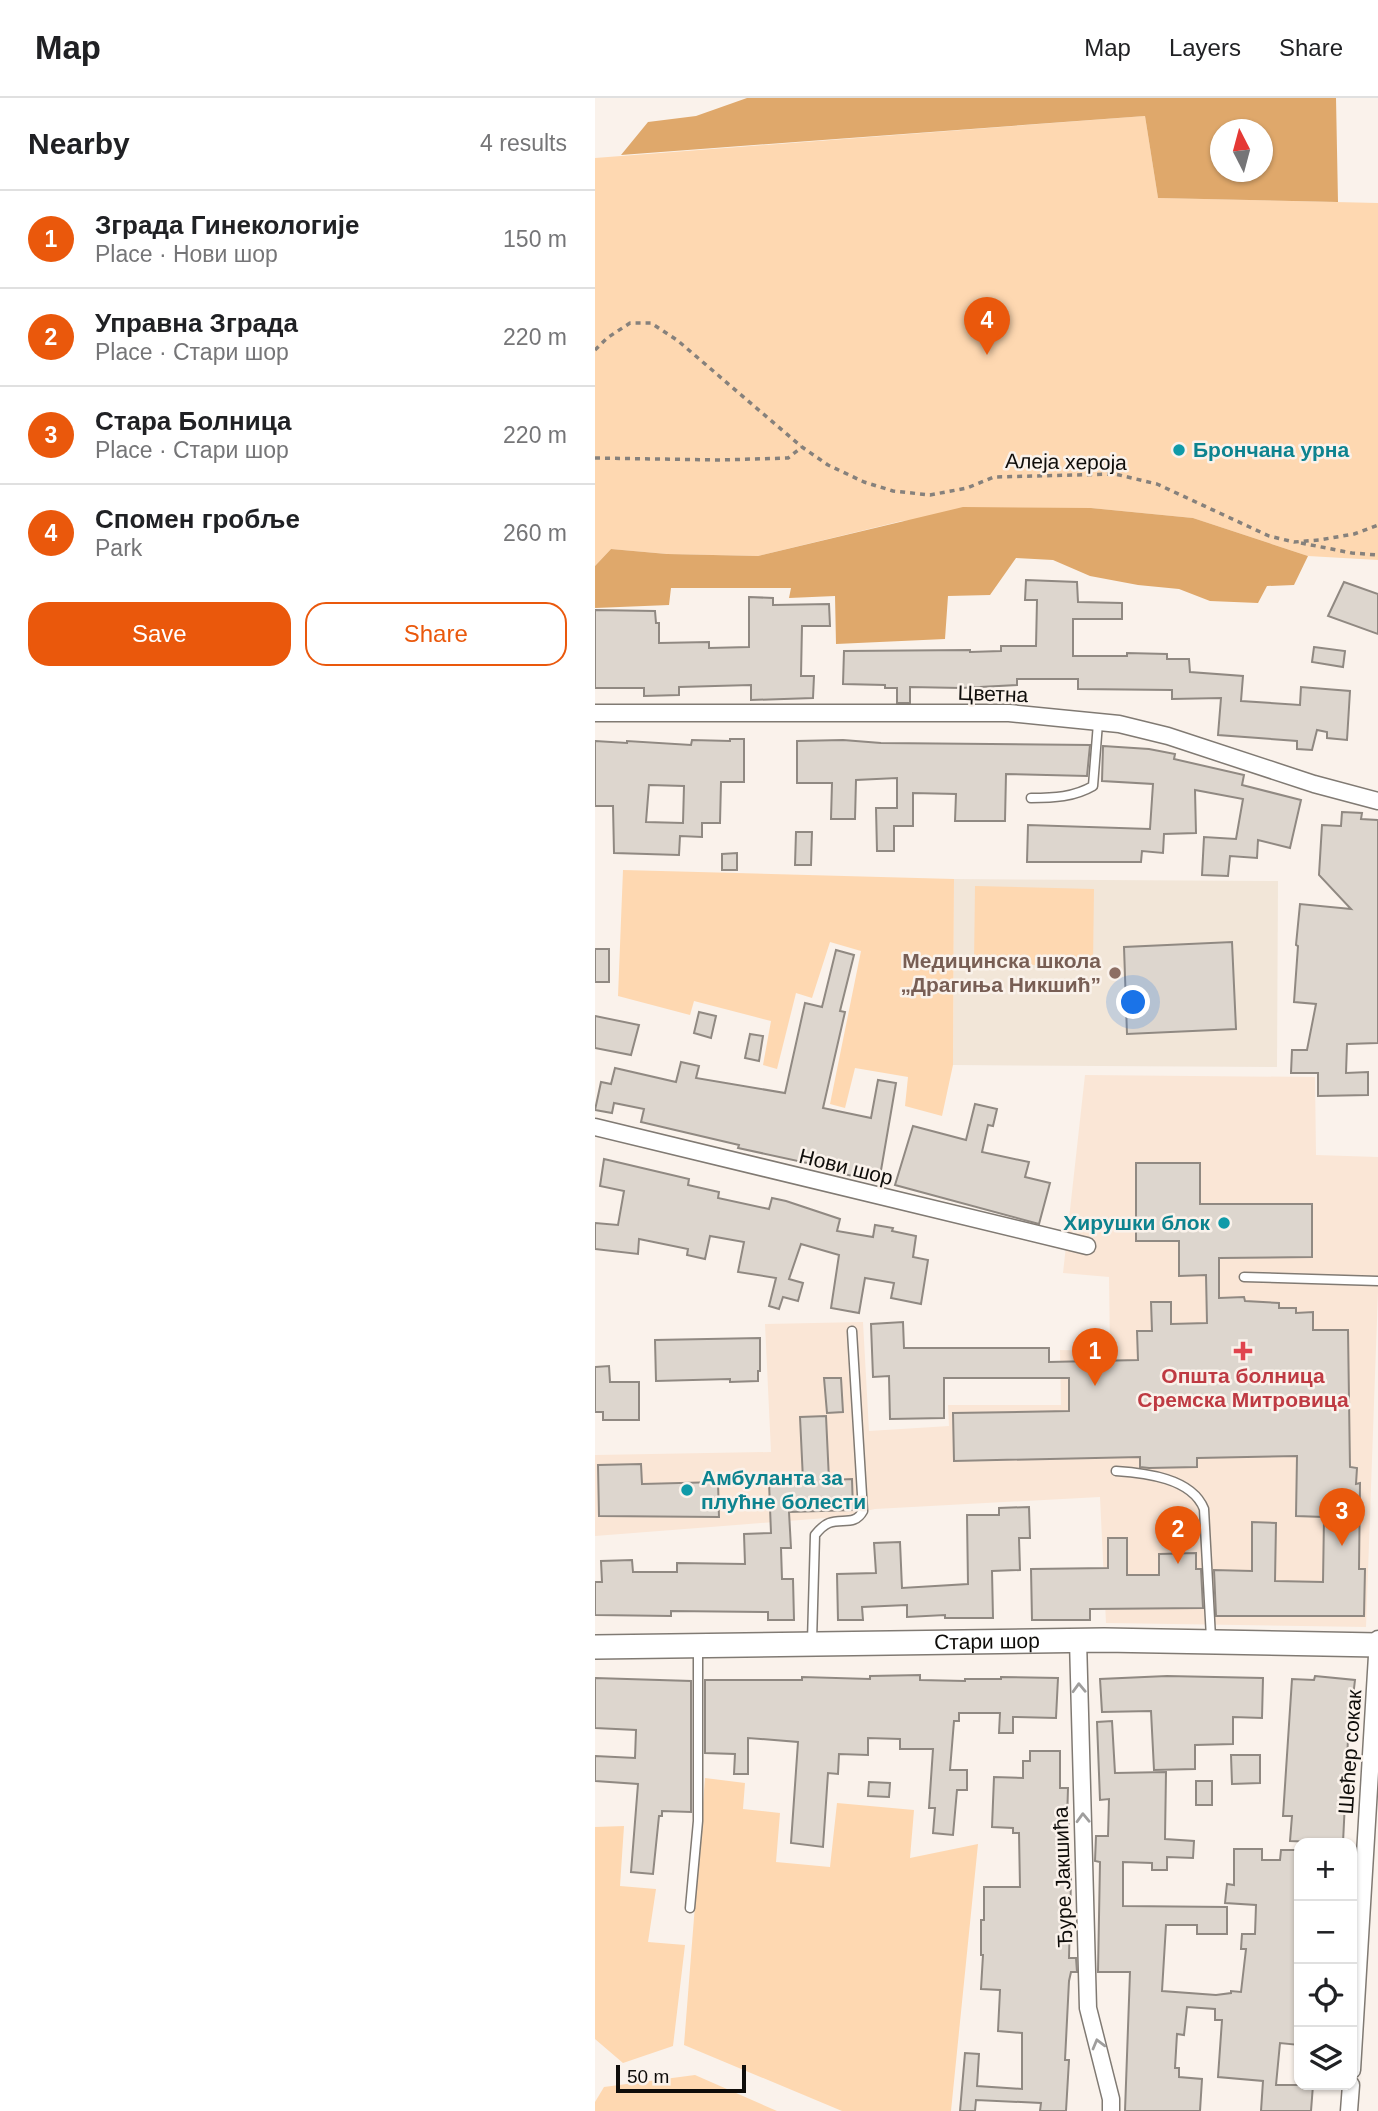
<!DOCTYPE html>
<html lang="en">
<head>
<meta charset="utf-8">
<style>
	body { margin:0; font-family:Arial,sans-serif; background:#f2f2f2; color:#202124 }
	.controls { position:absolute; right:21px; bottom:21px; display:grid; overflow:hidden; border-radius:14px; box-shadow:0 2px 5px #0004 }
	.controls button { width:63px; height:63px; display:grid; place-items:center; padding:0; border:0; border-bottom:2px solid #e0e0e0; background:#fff; color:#202124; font:35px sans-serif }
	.compass { position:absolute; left:615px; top:21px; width:63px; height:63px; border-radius:50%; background:#fff; box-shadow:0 2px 5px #0004; rotate:354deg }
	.scale { position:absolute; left:21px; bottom:18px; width:130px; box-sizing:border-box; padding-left:7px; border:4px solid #0f0d0a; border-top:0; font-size:19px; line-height:24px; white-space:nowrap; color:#0f0d0a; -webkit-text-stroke:5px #faf2eb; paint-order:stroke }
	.you { position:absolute; left:539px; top:905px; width:24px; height:24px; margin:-18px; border:5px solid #fff; border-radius:50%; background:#1a73e8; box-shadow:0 0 0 10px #1a73e833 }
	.badge { display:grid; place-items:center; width:46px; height:46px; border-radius:50%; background:#ea580c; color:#fff; font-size:23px; font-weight:700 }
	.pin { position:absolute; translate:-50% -58px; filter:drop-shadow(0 2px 4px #0008) }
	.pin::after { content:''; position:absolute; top:37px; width:24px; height:21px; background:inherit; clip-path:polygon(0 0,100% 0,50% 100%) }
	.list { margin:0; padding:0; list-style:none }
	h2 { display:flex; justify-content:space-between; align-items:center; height:91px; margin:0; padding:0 28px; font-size:30px }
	h2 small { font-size:23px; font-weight:400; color:#757577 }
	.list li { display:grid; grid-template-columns:46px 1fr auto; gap:21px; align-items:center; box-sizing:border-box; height:98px; padding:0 28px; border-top:2px solid #e0e0e0 }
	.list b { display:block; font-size:26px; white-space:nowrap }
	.list p { margin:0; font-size:23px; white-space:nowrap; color:#757577 }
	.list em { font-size:23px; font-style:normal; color:#757577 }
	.actions { display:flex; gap:14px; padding:21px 28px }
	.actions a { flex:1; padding:16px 0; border:2px solid #ea580c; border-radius:21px; text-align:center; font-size:24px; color:#ea580c }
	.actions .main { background:#ea580c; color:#fff }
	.icon { flex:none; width:38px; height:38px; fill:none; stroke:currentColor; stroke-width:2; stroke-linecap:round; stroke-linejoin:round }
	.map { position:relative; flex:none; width:783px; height:2013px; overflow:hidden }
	header { display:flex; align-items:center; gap:42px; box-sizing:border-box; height:98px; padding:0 35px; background:#fff; border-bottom:2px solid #e0e0e0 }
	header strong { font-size:33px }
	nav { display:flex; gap:38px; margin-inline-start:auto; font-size:24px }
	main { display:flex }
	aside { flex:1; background:#fff }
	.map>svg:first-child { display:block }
	.built { fill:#f2e6d8 }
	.medical { fill:#fae6d6 }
	.green { fill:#fed8b1 }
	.forest { fill:#dfa86b; fill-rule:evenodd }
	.building { fill:#ddd6ce; stroke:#908982; stroke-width:2; fill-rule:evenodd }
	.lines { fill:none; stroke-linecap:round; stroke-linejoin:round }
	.service-casing { stroke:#807a73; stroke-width:11 }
	.minor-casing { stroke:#807a73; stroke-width:19 }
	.secondary-casing { stroke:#807a73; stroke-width:26 }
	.path { stroke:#86817c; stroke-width:3.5; stroke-dasharray:5 5; stroke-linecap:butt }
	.service { stroke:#fff; stroke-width:8 }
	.minor { stroke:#fff; stroke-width:16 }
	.secondary { stroke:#fff; stroke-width:23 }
	.oneway { stroke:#9f9e9d }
	.culture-dot { fill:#0f9aa8; stroke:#faf2eb; stroke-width:2.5 }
	.education-dot { fill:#8d6e63; stroke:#faf2eb; stroke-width:2.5 }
	.health-dot { fill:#e0444e; stroke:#faf2eb; stroke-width:2.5 }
	.labels { text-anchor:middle; stroke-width:5; stroke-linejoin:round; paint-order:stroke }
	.culture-label { font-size:21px; font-weight:bold; fill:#0d838f; stroke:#faf2eb; text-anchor:start }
	.street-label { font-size:21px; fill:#0f0d0a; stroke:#faf2eb }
	.education-label { font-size:21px; font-weight:bold; fill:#785e54; stroke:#faf2eb; text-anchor:end }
	.health-label { font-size:21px; font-weight:bold; fill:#be3a42; stroke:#faf2eb }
</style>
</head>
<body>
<header>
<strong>Map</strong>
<nav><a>Map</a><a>Layers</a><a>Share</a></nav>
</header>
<main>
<aside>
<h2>Nearby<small>4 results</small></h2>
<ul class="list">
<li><span class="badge">1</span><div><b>Зграда Гинекологије</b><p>Place · Нови шор</p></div><em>150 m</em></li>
<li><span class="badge">2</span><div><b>Управна Зграда</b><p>Place · Стари шор</p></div><em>220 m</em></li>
<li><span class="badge">3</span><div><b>Стара Болница</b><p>Place · Стари шор</p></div><em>220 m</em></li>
<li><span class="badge">4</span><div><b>Спомен гробље</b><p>Park</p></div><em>260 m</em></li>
</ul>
<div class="actions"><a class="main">Save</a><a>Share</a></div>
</aside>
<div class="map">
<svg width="783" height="2013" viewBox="0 0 783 2013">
	<rect width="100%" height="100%" fill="#faf2eb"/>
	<!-- built -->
	<polygon class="built" points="359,781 683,783 682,969 358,967"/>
	<!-- medical -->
	<polygon class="medical" points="490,977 720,979 721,1057 783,1059 783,1194 771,1529 511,1525 505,1399 280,1411 244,1419 0,1438 0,1357 176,1354 170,1226 268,1224 274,1333 354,1328 353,1307 466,1307 465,1252 515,1253 514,1179 468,1175"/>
	<!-- green -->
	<g class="green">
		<polygon points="550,18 563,100 783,105 783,462 713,458 598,420 496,410 307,423 163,458 72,456 16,451 0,468 0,60"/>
		<polygon points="28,772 359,781 358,967 347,1018 310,1008 313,979 260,970 250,1010 235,1006 266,853 235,844 217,900 201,895 182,971 168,967 176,923 99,903 95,917 23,898"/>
		<polygon points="380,788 499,791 498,868 379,866"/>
		<polygon points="110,1680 150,1685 148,1711 185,1715 181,1764 235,1769 242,1705 319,1712 315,1760 383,1746 356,2013 247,2013 89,1947"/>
		<polygon points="29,1728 25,1788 61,1791 53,1844 90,1847 78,1948 28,1965 0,1941 0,1729"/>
		<polygon points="100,1977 182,2013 0,2013 0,2004 9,1989"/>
	</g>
	<!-- forest -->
	<g class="forest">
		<path d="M152,0h589l2,104 -180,-4 -13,-82 -524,39 27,-33 48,-6zM626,32h42v42h-42z"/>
		<polygon points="368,409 496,410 598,420 713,458 699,487 672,488 663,505 615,503 584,491 543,487 495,478 458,462 421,460 395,497 353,498 350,541 241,546 240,498 194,500 196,490 76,490 74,507 0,510 0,468 16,451 72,456 163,458"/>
	</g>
	<!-- building -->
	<g class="building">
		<polygon points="431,482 482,484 483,504 527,505 527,521 478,521 478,558 532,558 532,555 572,556 572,561 594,561 595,574 648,578 646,603 705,607 706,589 755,593 752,642 732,640 732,634 722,632 717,652 702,651 702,643 623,637 626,600 577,601 577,592 483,591 483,581 422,581 422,587 366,590 315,589 315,605 302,605 302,590 290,590 290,587 248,586 249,553 375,552 375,554 406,553 406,548 441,548 442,502 430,502"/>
		<polygon points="749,484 783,496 783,536 733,518"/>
		<polygon points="154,499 178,500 178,507 234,506 235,528 207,528 206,578 219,578 218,600 156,602 156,587 84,589 84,597 49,598 49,590 0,590 0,512 60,513 61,525 64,525 64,545 114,544 114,550 154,549"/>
		<polygon points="719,549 750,553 748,569 717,564"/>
		<path d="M135,641h14v43h-23l-1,41h-18v14l-22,-1 -1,19 -65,-2 -1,-47h-18v-65l32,2v-2l64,4 1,-5 38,1zM54,687l35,1 -1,37 -37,-1z"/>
		<polygon points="248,642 286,645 495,647 492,678 411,676 410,723 360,723 361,696 318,695 318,728 299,728 299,753 282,753 281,710 302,710 302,680 261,682 260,721 236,721 237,685 202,685 202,643"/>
		<polygon points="508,648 554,651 580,656 579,661 649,677 647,687 706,702 695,750 663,742 662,760 635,758 633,778 607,777 609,739 641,741 648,701 600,692 601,735 569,736 568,755 547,753 546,764 432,764 433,727 555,731 558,686 507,683"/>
		<polygon points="747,714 767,715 766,721 783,722 783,945 752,946 751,975 773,974 773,997 723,998 723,975 696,975 697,952 712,952 721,906 699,904 703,848 701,847 705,806 756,811 724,777 727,727 746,728"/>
		<polygon points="201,734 217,734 216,767 200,767"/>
		<polygon points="142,755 142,772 127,772 127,756"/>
		<polygon points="637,844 641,931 532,936 529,849"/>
		<rect x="0" y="851" width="14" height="33"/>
		<polygon points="241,852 259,857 245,913 250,914 228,1010 276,1020 283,982 301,985 284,1084 240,1074 240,1071 143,1050 144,1047 46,1024 49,1011 19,1005 17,1015 0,1012 6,984 16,986 20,970 81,984 86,964 104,968 101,980 190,995 210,905 227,909"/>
		<polygon points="104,914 121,918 116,940 99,935"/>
		<polygon points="0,918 44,927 36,957 0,950"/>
		<polygon points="155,936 168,938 164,963 150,960"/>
		<polygon points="380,1006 402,1011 398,1028 393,1027 387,1054 434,1064 430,1079 455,1085 444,1126 300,1087 318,1028 371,1042"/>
		<polygon points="9,1061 94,1081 93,1087 124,1094 123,1100 174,1111 177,1100 191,1103 245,1121 242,1133 278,1139 280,1127 298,1130 297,1133 321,1138 318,1159 333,1162 326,1206 296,1200 299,1185 270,1180 264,1215 236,1210 244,1157 206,1146 194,1181 208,1185 203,1203 188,1199 184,1211 174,1208 181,1180 143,1174 149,1144 115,1138 110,1161 92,1157 93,1151 44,1141 43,1156 0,1151 0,1125 23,1127 29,1093 5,1088"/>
		<polygon points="541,1065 605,1065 605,1106 717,1106 717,1159 624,1160 624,1200 649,1199 650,1203 684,1205 684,1210 701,1210 701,1215 718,1214 718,1232 753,1232 755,1369 762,1370 761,1386 765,1385 764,1471 770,1471 769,1518 621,1518 619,1472 657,1473 657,1424 681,1425 680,1483 728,1484 729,1419 701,1418 702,1358 602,1360 602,1369 554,1370 545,1369 545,1359 359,1363 358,1315 474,1313 474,1280 349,1280 349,1320 295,1321 294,1278 278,1279 276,1226 308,1224 309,1250 454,1250 454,1264 543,1262 542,1233 557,1233 556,1204 576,1204 576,1226 612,1225 611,1177 584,1178 584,1143 541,1143"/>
		<polygon points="165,1240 165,1273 163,1273 163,1283 135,1284 135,1281 61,1283 60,1242"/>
		<polygon points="14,1268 15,1284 44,1284 44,1322 8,1322 8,1314 0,1314 0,1269"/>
		<polygon points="229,1280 246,1280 248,1314 232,1315"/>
		<polygon points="231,1318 234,1382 257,1381 258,1412 194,1414 196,1450 186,1450 187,1481 198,1481 199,1522 173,1522 173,1514 76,1513 76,1518 0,1517 0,1484 7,1484 6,1463 37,1462 38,1474 82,1474 82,1465 150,1466 149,1436 176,1435 174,1384 208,1382 205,1319"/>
		<polygon points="46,1366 47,1386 123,1384 124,1419 4,1418 3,1367"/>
		<polygon points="434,1409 435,1440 424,1440 425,1472 397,1473 398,1520 350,1520 350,1517 312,1519 312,1507 267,1509 268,1522 243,1522 242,1476 281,1475 279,1445 305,1444 307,1490 373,1486 372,1417 404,1417 404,1410"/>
		<polygon points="513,1440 532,1440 532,1477 564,1477 564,1456 601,1455 601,1471 606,1471 608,1510 495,1511 495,1522 437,1522 436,1471 513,1470"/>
		<polygon points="325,1577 325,1582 370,1583 370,1581 406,1581 406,1579 463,1580 461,1620 418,1619 418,1635 404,1635 405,1615 364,1615 364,1623 359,1623 355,1672 372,1672 372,1692 362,1692 358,1737 338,1735 340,1710 334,1710 338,1651 305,1651 305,1641 273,1640 273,1657 244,1656 243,1676 233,1675 228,1749 196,1745 203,1644 153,1640 153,1676 139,1676 140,1656 110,1655 110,1582 207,1582 207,1579 275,1581 275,1578"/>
		<polygon points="572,1578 668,1580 667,1620 638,1619 638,1646 600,1647 600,1671 559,1672 556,1613 507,1614 505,1581"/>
		<polygon points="720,1578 760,1582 753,1641 748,1745 695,1743 697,1718 688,1718 697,1581 719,1582"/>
		<polygon points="0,1580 96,1583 96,1714 67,1713 67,1718 64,1718 58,1776 36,1774 43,1686 0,1683 0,1658 40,1660 41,1632 0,1630"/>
		<polygon points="517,1623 520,1675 571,1674 570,1741 599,1743 598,1760 572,1759 572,1772 557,1772 557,1765 528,1764 528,1808 632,1809 632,1836 602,1836 602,1827 571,1827 567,1893 621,1897 636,1895 636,1893 646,1894 651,1851 646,1851 647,1836 660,1836 661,1807 630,1805 632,1786 639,1787 639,1751 667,1751 667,1762 685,1762 686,1752 704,1752 704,1947 685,1945 681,1987 718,1987 716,2013 666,2013 668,1983 623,1979 627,1922 620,1922 620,1911 592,1909 589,1937 582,1936 580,1970 584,1970 584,1979 607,1981 605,2013 530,2013 535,1874 503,1874 505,1764 500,1763 501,1738 513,1738 514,1701 505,1702 502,1624"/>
		<polygon points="435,1653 465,1653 465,1690 473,1690 472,1724 474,1724 473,1755 475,1755 476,1781 474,1860 481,1860 482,1874 476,1874 474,1883 470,1962 474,1962 471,2013 445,2013 446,2005 381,2002 380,2013 365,2013 370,1955 384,1956 382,1988 427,1991 427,1935 403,1933 405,1892 386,1891 388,1857 386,1857 386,1822 389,1822 389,1789 425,1789 424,1735 418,1735 418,1730 397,1729 399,1679 428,1680 428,1663 435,1663"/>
		<polygon points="636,1657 665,1657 665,1685 637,1686"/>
		<rect x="601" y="1683" width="16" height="24"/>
		<polygon points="274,1684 295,1685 294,1699 273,1698"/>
	</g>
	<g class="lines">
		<defs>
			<g id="service">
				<path d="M436,700c23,0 43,-1 62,-12l5,-63"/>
				<polyline points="649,1179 783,1183"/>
				<path d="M521,1373c29,2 76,7 88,38l7,129"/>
				<path d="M217,1543l3,-106c4,-5 9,-10 14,-12 13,-5 26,3 34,-12l-11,-180"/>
				<polyline points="95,1810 103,1723 103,1551"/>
			</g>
			<g id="minor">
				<polyline points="0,615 414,615 524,626 573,638 719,686 783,703"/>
				<polyline points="0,1029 492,1148"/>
				<polyline points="483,1542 493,1910 516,2001 516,2013"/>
				<polyline points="757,1972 783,1541"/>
				<polyline points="754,2013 756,1987"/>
			</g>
			<g id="secondary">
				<path id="s1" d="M0,1549l509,-7 274,5"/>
			</g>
		</defs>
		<!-- service casing -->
		<use href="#service" class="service-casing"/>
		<!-- minor casing -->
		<use href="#minor" class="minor-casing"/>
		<!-- secondary casing -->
		<use href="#secondary" class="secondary-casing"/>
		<!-- path -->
		<g class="path">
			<polyline points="0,252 12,240 35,225 56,225 82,242 207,349 233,367 269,384 298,393 335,397 372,390 399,379 520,376 562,386 674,438 699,444 724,442 759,436 783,427"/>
			<polyline points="0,360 125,362 193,360 207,349"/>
			<polyline points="706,445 757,455 783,457"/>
		</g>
		<!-- service -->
		<use href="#service" class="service"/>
		<!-- minor -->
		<use href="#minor" class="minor"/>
		<!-- secondary -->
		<use href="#secondary" class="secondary"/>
	</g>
	<!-- one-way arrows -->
	<defs><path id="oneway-chevron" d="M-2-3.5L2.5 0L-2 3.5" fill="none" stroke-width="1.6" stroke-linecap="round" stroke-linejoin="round" transform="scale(1.75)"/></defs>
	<g class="oneway">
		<use href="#oneway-chevron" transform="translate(484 1590) rotate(-92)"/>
		<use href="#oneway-chevron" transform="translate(488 1720) rotate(-92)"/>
		<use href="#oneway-chevron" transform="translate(503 1946) rotate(-105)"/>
	</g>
	<!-- markers -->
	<g class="culture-dot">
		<circle cx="584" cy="352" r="7"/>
		<circle cx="629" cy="1125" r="7"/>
		<circle cx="92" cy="1392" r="7"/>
	</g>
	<circle class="education-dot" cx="520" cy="875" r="7"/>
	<path class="health-dot" d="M644.5 1242.5h7v7h7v7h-7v7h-7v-7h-7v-7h7z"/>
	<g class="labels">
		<!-- culture labels -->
		<g class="culture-label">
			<text x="598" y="359">Брончана урна</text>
			<text x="615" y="1132" text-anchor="end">Хирушки блок</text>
			<text x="106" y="1387">Амбуланта за<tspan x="106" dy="24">плућне болести</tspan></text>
		</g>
		<!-- street labels -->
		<g class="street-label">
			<text transform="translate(471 364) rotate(1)" y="7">Алеја хероја</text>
			<text transform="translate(398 596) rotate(2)" y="7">Цветна</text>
			<text transform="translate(251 1069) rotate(14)" y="7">Нови шор</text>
			<text dy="7" stroke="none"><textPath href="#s1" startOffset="392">Стари шор</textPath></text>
			<text transform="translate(755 1654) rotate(-86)" y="7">Шећер сокак</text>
			<text transform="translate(468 1779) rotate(-92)" y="7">Ђуре Јакшића</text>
		</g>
		<!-- education labels -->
		<g class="education-label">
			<text x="506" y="870">Медицинска школа<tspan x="506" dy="24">„Драгиња Никшић”</tspan></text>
		</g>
		<!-- health labels -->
		<g class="health-label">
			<text x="648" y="1285">Општа болница<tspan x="648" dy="24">Сремска Митровица</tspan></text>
		</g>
	</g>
</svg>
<div class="controls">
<button>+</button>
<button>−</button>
<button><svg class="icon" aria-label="locate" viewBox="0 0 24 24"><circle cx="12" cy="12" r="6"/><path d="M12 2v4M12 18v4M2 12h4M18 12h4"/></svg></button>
<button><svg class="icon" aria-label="layers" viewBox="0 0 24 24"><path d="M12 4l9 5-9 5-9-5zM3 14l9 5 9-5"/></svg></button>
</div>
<svg class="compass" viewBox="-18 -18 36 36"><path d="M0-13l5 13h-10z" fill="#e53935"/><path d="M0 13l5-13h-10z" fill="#757577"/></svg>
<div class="scale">50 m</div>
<div class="you"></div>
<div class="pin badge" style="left:500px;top:1288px">1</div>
<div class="pin badge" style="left:583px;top:1466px">2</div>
<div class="pin badge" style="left:747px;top:1448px">3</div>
<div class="pin badge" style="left:392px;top:257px">4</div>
</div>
</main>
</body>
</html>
